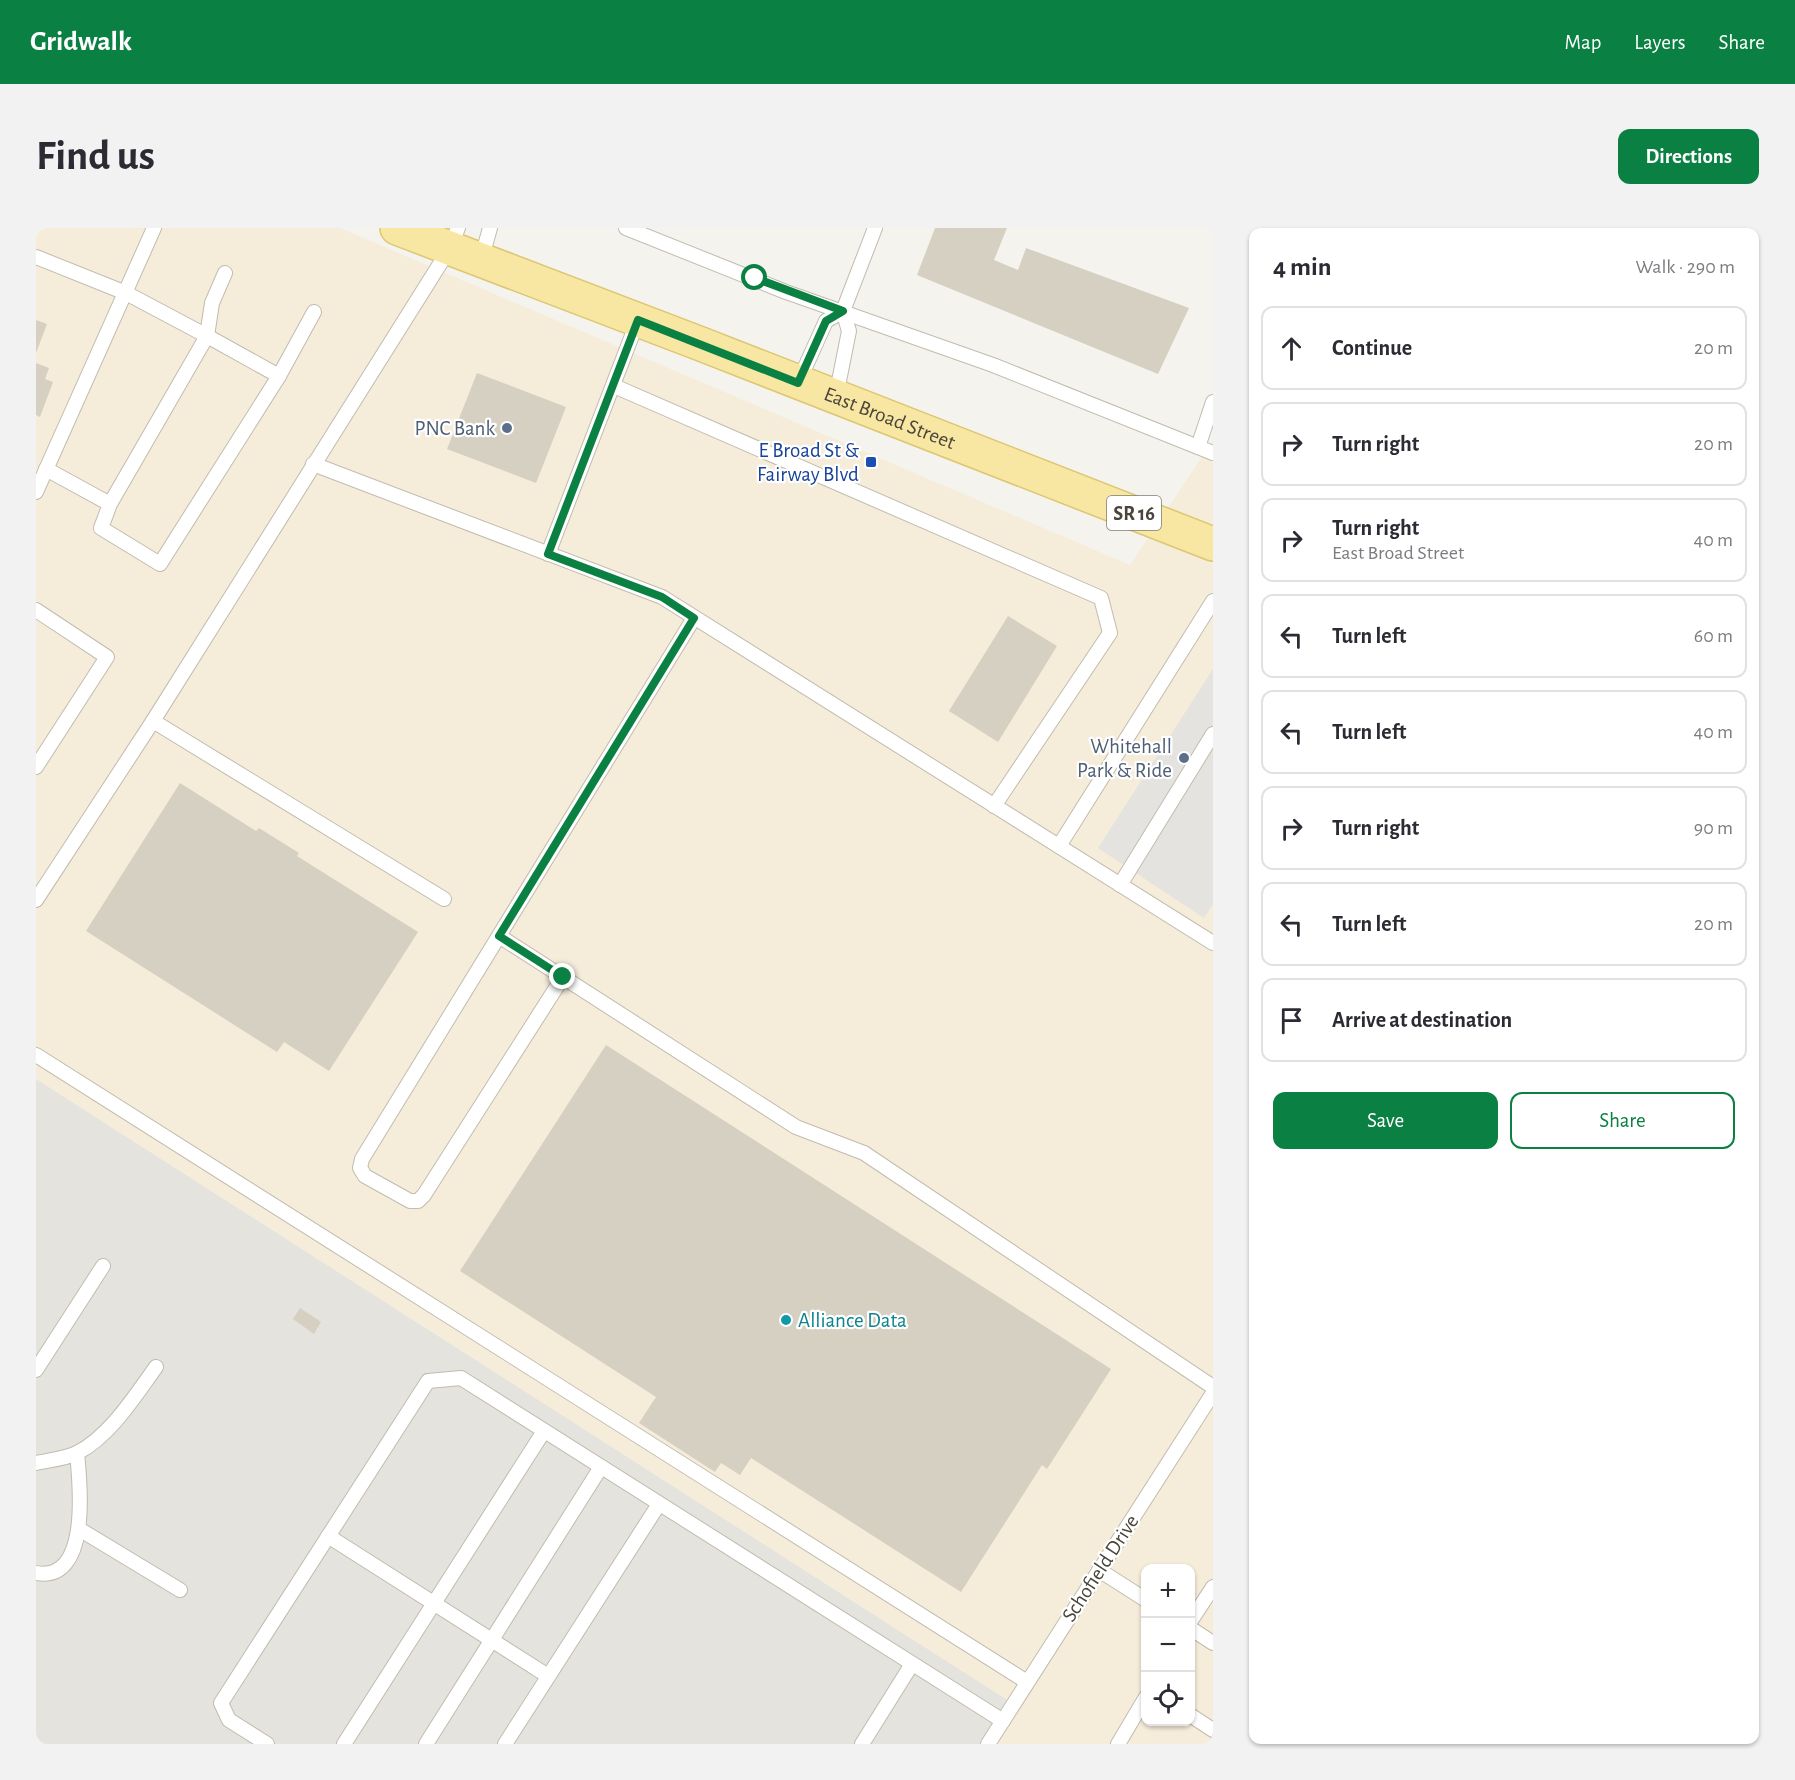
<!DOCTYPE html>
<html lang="en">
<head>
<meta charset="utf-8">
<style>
	body { margin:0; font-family:"Alegreya Sans",sans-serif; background:#f2f2f3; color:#2b2b33 }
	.controls { position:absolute; right:18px; bottom:18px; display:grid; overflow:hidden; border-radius:12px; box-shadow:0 2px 4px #0004 }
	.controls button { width:54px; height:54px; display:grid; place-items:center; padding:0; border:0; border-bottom:2px solid #e1e1e2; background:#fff; color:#2b2b33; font:30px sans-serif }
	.stop { position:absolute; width:18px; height:18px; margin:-14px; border:4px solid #0b8043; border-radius:50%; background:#fff }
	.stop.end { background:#0b8043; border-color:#fff; box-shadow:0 2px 6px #0008 }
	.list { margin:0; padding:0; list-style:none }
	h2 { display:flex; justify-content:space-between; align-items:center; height:78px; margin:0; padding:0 24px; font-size:26px }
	h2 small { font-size:20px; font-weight:400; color:#7c7c81 }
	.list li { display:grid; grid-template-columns:39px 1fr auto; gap:18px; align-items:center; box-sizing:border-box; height:84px; margin:0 12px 12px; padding:0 12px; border:2px solid #e1e1e2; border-radius:12px }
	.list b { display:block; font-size:22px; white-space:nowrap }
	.list p { margin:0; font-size:20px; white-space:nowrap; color:#7c7c81 }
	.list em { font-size:20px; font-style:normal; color:#7c7c81 }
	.actions { display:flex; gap:12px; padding:18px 24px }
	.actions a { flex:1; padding:14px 0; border:2px solid #0b8043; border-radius:12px; text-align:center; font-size:21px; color:#0b8043 }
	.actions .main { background:#0b8043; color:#fff }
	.icon { flex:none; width:33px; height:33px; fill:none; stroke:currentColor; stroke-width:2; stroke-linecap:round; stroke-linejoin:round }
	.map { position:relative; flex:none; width:1177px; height:1516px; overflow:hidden; border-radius:12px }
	header { display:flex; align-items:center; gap:36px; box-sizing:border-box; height:84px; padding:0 30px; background:#0b8043; color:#fff }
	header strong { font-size:28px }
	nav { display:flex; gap:33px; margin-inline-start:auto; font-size:21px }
	.intro { display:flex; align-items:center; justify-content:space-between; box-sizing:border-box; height:144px; padding:0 36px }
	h1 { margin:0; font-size:42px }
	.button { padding:15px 27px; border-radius:12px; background:#0b8043; color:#fff; font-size:21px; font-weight:700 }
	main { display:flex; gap:36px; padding:0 36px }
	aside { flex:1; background:#fff; border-radius:12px; box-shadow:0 2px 4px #0004 }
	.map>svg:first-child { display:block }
	.commercial { fill:#f5ecda; fill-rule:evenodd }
	.industrial { fill:#e5e3de }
	.parking { fill:#e5e3e0 }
	.building { fill:#d6d0c2 }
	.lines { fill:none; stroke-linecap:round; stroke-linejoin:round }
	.service-casing { stroke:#c0bcaf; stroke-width:16 }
	.primary-casing { stroke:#ddc672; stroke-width:36 }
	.service { stroke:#fff; stroke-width:14 }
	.primary { stroke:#f8e7a3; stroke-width:33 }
	.route { stroke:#0b8043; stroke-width:8 }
	.service-dot { fill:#5c6f8a; stroke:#fff; stroke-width:2 }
	.transit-dot { fill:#1a4fb4; stroke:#fff; stroke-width:2 }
	.culture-dot { fill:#0f9aa8; stroke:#fff; stroke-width:2 }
	.labels { text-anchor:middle; stroke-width:4.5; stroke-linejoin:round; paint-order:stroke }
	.shield { fill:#fff; stroke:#807d75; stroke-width:1.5 }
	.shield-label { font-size:20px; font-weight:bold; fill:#4a453a }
	.street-label { font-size:21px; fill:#4a453a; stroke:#fff }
	.service-label { font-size:21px; fill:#4e5e75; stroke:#fff; text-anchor:end }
	.transit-label { font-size:21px; fill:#164399; stroke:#fff; text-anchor:end }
	.culture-label { font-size:21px; fill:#0d838f; stroke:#fff; text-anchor:start }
</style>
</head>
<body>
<header>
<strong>Gridwalk</strong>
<nav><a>Map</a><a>Layers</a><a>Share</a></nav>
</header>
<div class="intro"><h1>Find us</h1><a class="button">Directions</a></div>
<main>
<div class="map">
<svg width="1177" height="1516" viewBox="0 0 1177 1516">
	<rect width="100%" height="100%" fill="#f5f3ed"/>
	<!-- commercial -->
	<path class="commercial" d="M0,0h304l790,337 83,-125v1304h-223l24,-39 -978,-626zM1110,1340h44v154h-44z"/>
	<!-- industrial -->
	<polygon class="industrial" points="0,851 979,1477 954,1516 0,1516"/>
	<!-- parking -->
	<polygon class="parking" points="1177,441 1177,676 1168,690 1062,620"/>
	<!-- building -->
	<g class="building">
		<polygon points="899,0 971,0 958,32 982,42 990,20 1153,80 1122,146 881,47"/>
		<polygon points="0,92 11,96 0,125"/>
		<polygon points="0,135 13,140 9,151 17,154 4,189 0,187"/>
		<polygon points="441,145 530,179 500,255 411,221"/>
		<polygon points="972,388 1021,418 962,514 913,483"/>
		<polygon points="144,555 220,603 223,600 263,625 261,628 382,704 293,843 248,814 241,824 50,703"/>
		<polygon points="570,817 1075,1141 1011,1241 1006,1237 925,1364 715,1230 704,1247 685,1235 679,1244 603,1195 620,1169 424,1043"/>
		<polygon points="264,1080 285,1094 278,1106 257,1091"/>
	</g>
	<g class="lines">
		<defs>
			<g id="service">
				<polyline points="590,0 750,64 957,137 1162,219"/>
				<polyline points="0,29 90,65 171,108 176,75 189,45"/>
				<polyline points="445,32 454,0"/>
				<polyline points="807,83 839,0"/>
				<polyline points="243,148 278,84"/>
				<polyline points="762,155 790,93 807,83 813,103 800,168"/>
				<polyline points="578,158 1065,370 1074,405 958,578"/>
				<polyline points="1177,174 1162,219 1177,225"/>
				<polyline points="277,236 626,369 1177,715"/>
				<polyline points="10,241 74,276 65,300 124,336 243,148 171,108 74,276"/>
				<polyline points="0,264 118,0"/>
				<polyline points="512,326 602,92"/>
				<polyline points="0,382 71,429 0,539"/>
				<polyline points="117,493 408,671"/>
				<polyline points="1023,618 1177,373"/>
				<polyline points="1084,657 1177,506"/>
				<polyline points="0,672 117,493 414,20 422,0"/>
				<polyline points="463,708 760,899 828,925 1177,1159"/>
				<polyline points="527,749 388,967 382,973 374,973 329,948 324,940 326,931 658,390"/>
				<polyline points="0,827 991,1454"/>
				<polyline points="0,1142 67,1038"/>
				<path d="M0,1235c13,-3 29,-4 41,-10 33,-17 58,-57 79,-86"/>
				<polyline points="43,1301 144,1362"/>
				<polyline points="292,1308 512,1448"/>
				<polyline points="1063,1342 1110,1372"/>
				<path d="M0,1345c55,10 44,-90 41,-120"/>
				<polyline points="1154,1394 1177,1359"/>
				<polyline points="1154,1400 1177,1415"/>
				<polyline points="1154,1487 1177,1502"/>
				<polyline points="231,1516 193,1492 185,1475 392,1153 425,1150 967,1493"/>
				<polyline points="308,1516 508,1203"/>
				<polyline points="390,1516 565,1239"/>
				<polyline points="469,1516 623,1276"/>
				<polyline points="826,1516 876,1436"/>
				<polyline points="952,1516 1177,1165"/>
				<polyline points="1082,1516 1110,1469"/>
			</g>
			<g id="primary">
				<path id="s1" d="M361,0l304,116 512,200"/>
			</g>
		</defs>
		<!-- service casing -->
		<use href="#service" class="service-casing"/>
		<!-- primary casing -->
		<use href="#primary" class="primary-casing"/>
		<!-- service -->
		<use href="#service" class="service"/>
		<!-- primary -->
		<use href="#primary" class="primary"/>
	</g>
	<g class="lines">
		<!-- route -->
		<polyline class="route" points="527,749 463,708 658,390 626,369 512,326 602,92 762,155 790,93 807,83 719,50"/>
	</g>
	<!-- markers -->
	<g class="service-dot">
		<circle cx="471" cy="200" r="6"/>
		<circle cx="1148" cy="530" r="6"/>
	</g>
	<rect class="transit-dot" x="829" y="228" width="12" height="12" rx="3"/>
	<circle class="culture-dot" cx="750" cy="1092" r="6"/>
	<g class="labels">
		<!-- shield labels -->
		<rect class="shield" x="1071" y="268" width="54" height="34" rx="4.5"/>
		<g class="shield-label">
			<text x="1098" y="292">SR 16</text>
		</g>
		<!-- street labels -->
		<g class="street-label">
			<text dy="7" stroke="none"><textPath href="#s1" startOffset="528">East Broad Street</textPath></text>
			<text transform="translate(1064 1340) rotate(-57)" y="7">Schofield Drive</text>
		</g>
		<!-- service labels -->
		<g class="service-label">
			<text x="459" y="207">PNC Bank</text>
			<text x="1136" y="525">Whitehall<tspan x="1136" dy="24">Park &amp; Ride</tspan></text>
		</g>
		<!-- transit labels -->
		<g class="transit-label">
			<text x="823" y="229">E Broad St &amp;<tspan x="823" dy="24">Fairway Blvd</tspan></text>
		</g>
		<!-- culture labels -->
		<g class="culture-label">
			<text x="762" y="1099">Alliance Data</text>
		</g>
	</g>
</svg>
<div class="controls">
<button>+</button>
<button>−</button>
<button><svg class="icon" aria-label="locate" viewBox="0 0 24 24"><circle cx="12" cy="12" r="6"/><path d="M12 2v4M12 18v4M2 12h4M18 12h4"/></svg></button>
</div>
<div class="stop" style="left:719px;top:50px"></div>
<div class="stop end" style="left:527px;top:749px"></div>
</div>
<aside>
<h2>4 min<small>Walk · 290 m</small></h2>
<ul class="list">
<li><svg class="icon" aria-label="ahead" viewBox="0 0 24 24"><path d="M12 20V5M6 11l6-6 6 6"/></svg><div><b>Continue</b></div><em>20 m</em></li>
<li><svg class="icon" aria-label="right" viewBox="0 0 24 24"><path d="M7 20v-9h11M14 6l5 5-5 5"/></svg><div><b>Turn right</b></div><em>20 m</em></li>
<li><svg class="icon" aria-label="right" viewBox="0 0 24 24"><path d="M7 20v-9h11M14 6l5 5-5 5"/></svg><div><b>Turn right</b><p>East Broad Street</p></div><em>40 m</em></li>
<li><svg class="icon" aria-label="left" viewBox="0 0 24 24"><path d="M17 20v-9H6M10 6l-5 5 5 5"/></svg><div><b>Turn left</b></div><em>60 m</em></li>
<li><svg class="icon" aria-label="left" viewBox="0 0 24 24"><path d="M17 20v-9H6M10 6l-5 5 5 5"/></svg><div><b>Turn left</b></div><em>40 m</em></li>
<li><svg class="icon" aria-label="right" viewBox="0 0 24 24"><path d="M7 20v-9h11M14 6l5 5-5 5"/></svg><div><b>Turn right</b></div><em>90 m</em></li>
<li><svg class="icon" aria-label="left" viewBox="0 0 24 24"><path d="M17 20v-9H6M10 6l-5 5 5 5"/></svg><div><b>Turn left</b></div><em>20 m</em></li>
<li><svg class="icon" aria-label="arrive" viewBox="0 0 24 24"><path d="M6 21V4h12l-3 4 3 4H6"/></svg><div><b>Arrive at destination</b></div></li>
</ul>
<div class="actions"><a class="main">Save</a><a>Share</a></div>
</aside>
</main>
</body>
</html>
